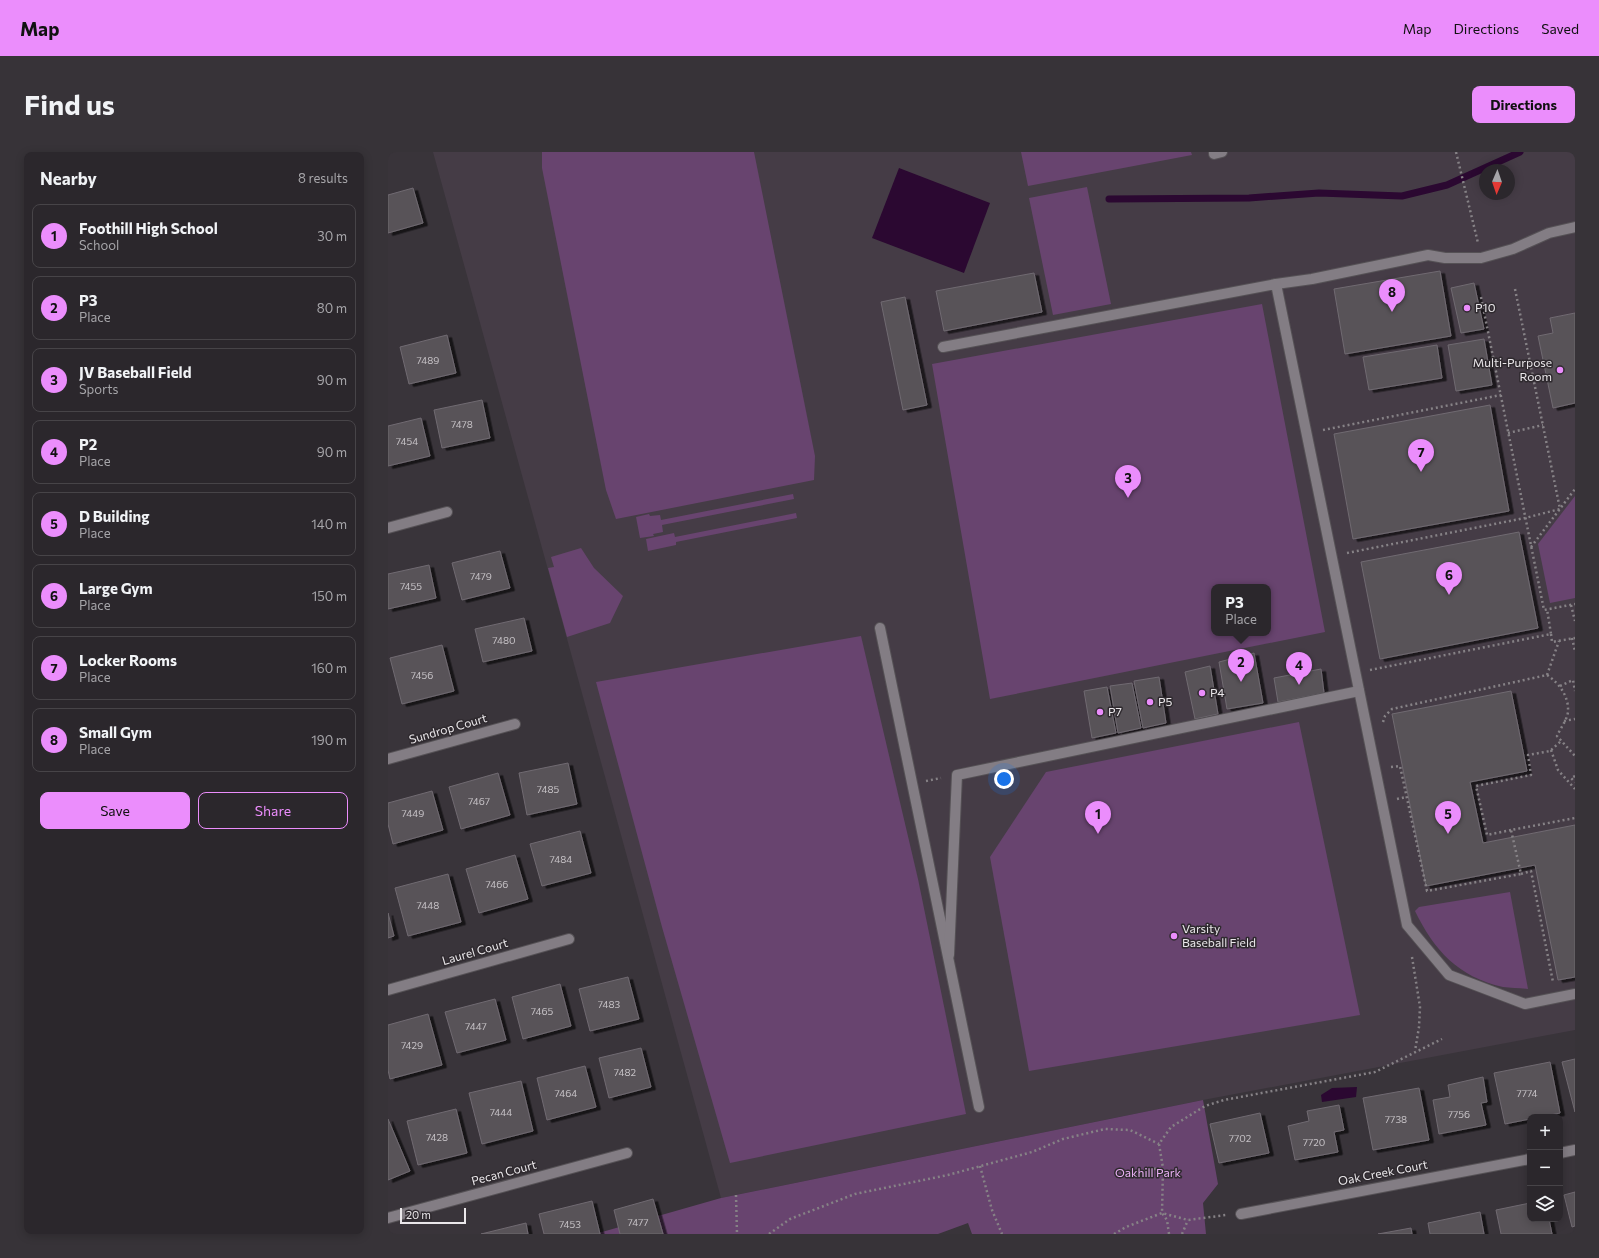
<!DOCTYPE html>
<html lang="en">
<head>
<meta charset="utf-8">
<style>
	body { margin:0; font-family:Commissioner,sans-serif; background:#373338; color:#f1f3f6 }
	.controls { position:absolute; right:12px; bottom:12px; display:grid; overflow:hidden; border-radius:8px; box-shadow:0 2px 10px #0003 }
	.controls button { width:36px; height:36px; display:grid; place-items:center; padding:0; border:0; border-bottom:1px solid #474448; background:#2b272c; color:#f1f3f6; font:20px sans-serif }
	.compass { position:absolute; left:1091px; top:12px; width:36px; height:36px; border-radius:50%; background:#2b272c; box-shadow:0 2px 10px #0003; rotate:182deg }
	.scale { position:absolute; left:12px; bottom:10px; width:66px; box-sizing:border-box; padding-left:4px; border:2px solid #eae7ea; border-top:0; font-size:11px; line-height:14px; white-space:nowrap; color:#eae7ea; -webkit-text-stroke:3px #2f2a2f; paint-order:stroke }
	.you { position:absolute; left:616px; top:627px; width:14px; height:14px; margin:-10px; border:3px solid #fff; border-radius:50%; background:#1a73e8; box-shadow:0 0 0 6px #1a73e833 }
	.badge { display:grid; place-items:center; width:26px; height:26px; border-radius:50%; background:#eb8dfc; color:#111; font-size:13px; font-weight:700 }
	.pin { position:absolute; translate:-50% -33px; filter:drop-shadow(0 1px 2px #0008) }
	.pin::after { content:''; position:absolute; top:21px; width:14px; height:12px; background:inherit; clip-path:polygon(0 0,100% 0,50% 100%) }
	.popup { position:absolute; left:823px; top:432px; width:60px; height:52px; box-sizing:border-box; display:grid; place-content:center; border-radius:8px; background:#2b272c; filter:drop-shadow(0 1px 3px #0005); font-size:13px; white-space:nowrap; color:#a6a5a9 }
	.popup b { font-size:15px; color:#f1f3f6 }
	.popup::after { content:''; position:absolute; left:50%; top:100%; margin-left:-8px; border:8px solid transparent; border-top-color:#2b272c }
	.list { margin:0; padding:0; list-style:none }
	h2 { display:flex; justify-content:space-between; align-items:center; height:52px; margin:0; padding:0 16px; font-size:17px }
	h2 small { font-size:13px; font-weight:400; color:#a6a5a9 }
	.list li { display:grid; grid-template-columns:26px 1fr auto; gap:12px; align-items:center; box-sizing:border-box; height:64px; margin:0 8px 8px; padding:0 8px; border:1px solid #474448; border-radius:8px }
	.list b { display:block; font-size:15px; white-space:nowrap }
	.list p { margin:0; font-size:13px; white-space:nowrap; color:#a6a5a9 }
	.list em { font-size:13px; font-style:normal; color:#a6a5a9 }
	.actions { display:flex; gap:8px; padding:12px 16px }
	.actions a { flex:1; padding:9px 0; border:1px solid #eb8dfc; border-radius:8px; text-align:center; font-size:14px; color:#eb8dfc }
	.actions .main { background:#eb8dfc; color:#111 }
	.icon { flex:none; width:22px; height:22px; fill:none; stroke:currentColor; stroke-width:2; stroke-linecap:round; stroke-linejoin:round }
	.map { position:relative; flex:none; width:1187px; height:1082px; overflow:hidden; border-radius:8px }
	header { display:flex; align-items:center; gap:24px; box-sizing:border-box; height:56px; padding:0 20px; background:#eb8dfc; color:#111 }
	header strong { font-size:19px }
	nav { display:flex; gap:22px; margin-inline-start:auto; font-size:14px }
	.intro { display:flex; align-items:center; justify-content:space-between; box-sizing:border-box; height:96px; padding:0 24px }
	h1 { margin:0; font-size:28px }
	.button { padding:10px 18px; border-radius:8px; background:#eb8dfc; color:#111; font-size:14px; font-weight:700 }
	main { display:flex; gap:24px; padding:0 24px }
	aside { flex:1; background:#2b272c; border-radius:8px; box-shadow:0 2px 10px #0003 }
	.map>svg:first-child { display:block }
	.built { fill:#453c46; fill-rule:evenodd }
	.green { fill:#68446f; fill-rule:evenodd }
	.water { fill:#2b0831 }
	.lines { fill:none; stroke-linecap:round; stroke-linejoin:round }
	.stream { stroke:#2b0831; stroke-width:7 }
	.building { fill:#585359; stroke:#706a71; filter:url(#shadow) }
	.minor-casing { stroke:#555155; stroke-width:12 }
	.path { stroke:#868286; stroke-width:2.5; stroke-dasharray:2 3; stroke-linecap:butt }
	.minor { stroke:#837d84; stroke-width:10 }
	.poi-dot { fill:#eb8dfc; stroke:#2f2a2f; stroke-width:1.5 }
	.labels { text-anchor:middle; stroke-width:3; stroke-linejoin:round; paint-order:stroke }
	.number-label { font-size:10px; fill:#c6c2c6 }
	.poi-label { font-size:12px; fill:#eae7ea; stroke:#2f2a2f; text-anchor:start }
	.street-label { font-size:12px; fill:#eae7ea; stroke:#2f2a2f }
	.park-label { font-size:12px; fill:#eab0f5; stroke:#2f2a2f }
</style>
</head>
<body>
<header>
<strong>Map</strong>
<nav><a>Map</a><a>Directions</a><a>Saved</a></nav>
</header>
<div class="intro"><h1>Find us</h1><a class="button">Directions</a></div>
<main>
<aside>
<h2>Nearby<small>8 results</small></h2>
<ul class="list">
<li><span class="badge">1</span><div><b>Foothill High School</b><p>School</p></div><em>30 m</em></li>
<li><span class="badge">2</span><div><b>P3</b><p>Place</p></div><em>80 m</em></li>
<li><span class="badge">3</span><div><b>JV Baseball Field</b><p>Sports</p></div><em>90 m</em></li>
<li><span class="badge">4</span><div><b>P2</b><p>Place</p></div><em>90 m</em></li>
<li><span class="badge">5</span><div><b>D Building</b><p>Place</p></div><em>140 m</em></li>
<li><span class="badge">6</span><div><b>Large Gym</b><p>Place</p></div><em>150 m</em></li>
<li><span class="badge">7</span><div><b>Locker Rooms</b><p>Place</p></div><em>160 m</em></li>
<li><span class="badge">8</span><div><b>Small Gym</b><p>Place</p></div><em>190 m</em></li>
</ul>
<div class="actions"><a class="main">Save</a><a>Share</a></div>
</aside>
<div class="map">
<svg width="1187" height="1082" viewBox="0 0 1187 1082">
	<defs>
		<filter id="shadow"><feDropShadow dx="4.5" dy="2.5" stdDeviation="0" flood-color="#0009"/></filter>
	</defs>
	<rect width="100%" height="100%" fill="#39343a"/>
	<!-- built -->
	<path class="built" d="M45,0h1142v878l-372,70 -482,98zM1097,18h24v24h-24zM826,435h54v46h-54z"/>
	<!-- green -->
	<g class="green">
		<polygon points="154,0 366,0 427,304 426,328 228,367 218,338 154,16"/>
		<polygon points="633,0 803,0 804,3 640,34"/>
		<polygon points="699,35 723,152 665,163 641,46"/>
		<path d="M874,152l63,328 -335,67 -58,-335zM826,435h54v46h-54z"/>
		<polygon points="405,342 406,347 274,373 275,380 265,382 266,384 252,386 248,365 261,362 262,364 272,363 273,368"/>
		<polygon points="1187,344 1187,446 1162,451 1150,392"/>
		<polygon points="408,361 409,366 288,390 288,393 260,399 258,387 286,381 287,385"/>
		<polygon points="193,396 206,416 235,444 222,471 179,485 160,416 166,415 163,405"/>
		<polygon points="473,484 530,727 578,962 342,1011 274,775 208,530"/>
		<polygon points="911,570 972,863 641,919 602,705 658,620"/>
		<path d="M1122,740l18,97c-8,-1 -17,-1 -25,-2 -45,-10 -69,-37 -88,-76l4,-4z"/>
		<polygon points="815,948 830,1032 815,1051 818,1082 584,1082 580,1071 550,1082 207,1082 333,1046"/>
	</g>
	<!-- water -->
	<g class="water">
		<polygon points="511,16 602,51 576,121 484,86"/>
		<polygon points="969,935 968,945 934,950 933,943 944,936"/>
	</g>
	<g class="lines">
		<!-- stream -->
		<polyline class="stream" points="721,47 861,46 931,41 1014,44 1059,33 1132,0"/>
	</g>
	<!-- building -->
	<g class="building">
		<polygon points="25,36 35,71 0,81 0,43"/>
		<polygon points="1052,119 1063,184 957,202 946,137"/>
		<polygon points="646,121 654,160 556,179 548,139"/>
		<polygon points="1086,131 1096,177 1073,181 1063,136"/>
		<polygon points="517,145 539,253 515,258 493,150"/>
		<polygon points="1187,161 1187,251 1165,256 1150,184 1165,181 1162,166"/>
		<polygon points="59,183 68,221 21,232 12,195"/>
		<polygon points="1096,187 1104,233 1068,239 1060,193"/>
		<polygon points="1049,193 1054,226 981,238 975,205"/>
		<polygon points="94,248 102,286 54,296 46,258"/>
		<polygon points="1102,253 1121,359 965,387 946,282"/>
		<polygon points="33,266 42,304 0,314 0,274"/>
		<polygon points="1131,380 1150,476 992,507 973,410"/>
		<polygon points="112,399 122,436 74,448 64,411"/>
		<polygon points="41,413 48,446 0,457 0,422"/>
		<polygon points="136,466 144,499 95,510 87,477"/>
		<polygon points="54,493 66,539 14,552 2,506"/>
		<polygon points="866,501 875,551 839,557 831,510"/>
		<polygon points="822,514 830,562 807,567 797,520"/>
		<polygon points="933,517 936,541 890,550 886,526"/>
		<polygon points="771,525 778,571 755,576 746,529"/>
		<polygon points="744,531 753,576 730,581 722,534"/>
		<polygon points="719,535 728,581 704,586 696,539"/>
		<polygon points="1123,539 1139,619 1082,630 1095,691 1187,673 1187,825 1170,828 1147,713 1038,734 1004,562"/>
		<polygon points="180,611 189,652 139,663 131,621"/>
		<polygon points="110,621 122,663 73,677 61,635"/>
		<polygon points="44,639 55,678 5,692 0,672 0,651"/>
		<polygon points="192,679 203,721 154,734 142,692"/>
		<polygon points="127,703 140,747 91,761 78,717"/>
		<polygon points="60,722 73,770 20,784 7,736"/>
		<polygon points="0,761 6,784 0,786"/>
		<polygon points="240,825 251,867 202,879 191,837"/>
		<polygon points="172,832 183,874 135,887 124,845"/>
		<polygon points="107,847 118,888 69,901 57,860"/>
		<polygon points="40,862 54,913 2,927 0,918 0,873"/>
		<polygon points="253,896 263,935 221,946 211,906"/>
		<polygon points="1187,907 1187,960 1174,910"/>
		<polygon points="1162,910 1172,961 1153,965 1142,965 1142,967 1117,972 1106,921"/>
		<polygon points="197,914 208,955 159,968 149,926"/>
		<polygon points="1095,925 1099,950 1093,951 1098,973 1051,982 1045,948 1062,945 1060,933"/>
		<polygon points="133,929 145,979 94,992 81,941"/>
		<polygon points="1031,936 1041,988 985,998 975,946"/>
		<polygon points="951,953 956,978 946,980 950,1000 907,1008 900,974 921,969 919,959"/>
		<polygon points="68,957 79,1001 30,1013 19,969"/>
		<polygon points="872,961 881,1001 831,1011 822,972"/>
		<polygon points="0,967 22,1019 0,1028"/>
		<polygon points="1187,1040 1187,1074 1184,1075 1176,1043"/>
		<polygon points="265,1047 275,1082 232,1082 226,1058"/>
		<polygon points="204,1049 212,1082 156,1082 151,1062"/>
		<polygon points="1142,1051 1142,1067 1161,1067 1164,1082 1113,1082 1108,1058"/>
		<polygon points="1092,1060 1096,1082 1042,1082 1040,1071"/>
		<polygon points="138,1071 140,1082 93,1082"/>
		<polygon points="1023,1076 1024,1082 990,1082"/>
	</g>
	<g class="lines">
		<defs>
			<g id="minor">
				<polyline points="826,0 826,2 834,0"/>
				<polyline points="888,132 924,127 1040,103 1057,106 1093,106 1125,97 1161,81 1187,75"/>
				<polyline points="555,195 888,132 1019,773 1061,823 1137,852 1187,842"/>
				<polyline points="0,376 59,360"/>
				<path d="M492,476c32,160 67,319 99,479"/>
				<polyline points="0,607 127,572"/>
				<polyline points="561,803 569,623 971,539"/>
				<polyline points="0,838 181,787"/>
				<polyline points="1172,1001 1187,998"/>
				<polyline points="853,1062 1142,1007"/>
				<polyline points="0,1066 239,1001"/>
			</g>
		</defs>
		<!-- minor casing -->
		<use href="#minor" class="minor-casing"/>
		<!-- path -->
		<g class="path">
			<polyline points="1068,0 1090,91"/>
			<polyline points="1093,145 1156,458 1187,452"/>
			<polyline points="935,278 1113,243"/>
			<polyline points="1120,281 1155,273"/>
			<polyline points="1143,395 1187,337"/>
			<polyline points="959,401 1137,366 1172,357 1127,137"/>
			<polyline points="1183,453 1187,469"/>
			<polyline points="1163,482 1164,490 1187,486"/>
			<polyline points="1184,486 1187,499"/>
			<polyline points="982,518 1163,482 1159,457"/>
			<polyline points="1159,523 1171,489"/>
			<polyline points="1172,534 1185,528 1187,539"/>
			<polyline points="1176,569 1187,567"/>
			<path d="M995,570l2,-6 7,-7 155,-34c12,8 22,21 21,37 -1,8 -8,17 -11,24l18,20"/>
			<polyline points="1163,598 1170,618 1187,637"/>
			<polyline points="1003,615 1012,614 1039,739 1133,722 1123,678 1187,666"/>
			<polyline points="1187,624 1183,626 1187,630"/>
			<polyline points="538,629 553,626"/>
			<polyline points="1009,647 1018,645"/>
			<polyline points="1123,678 1099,683 1088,634 1143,623 1140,603 1162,599 1173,589"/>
			<polyline points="1133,722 1143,719 1165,830"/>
			<polyline points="1024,805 1032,855 1031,875 1027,899"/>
			<polyline points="592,1014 604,1058 614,1082"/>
			<polyline points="756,1018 775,1016"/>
			<polyline points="348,1043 349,1082"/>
			<polyline points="381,1082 402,1067 467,1042 560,1023 644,1000 675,987 717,977 742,978 771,992"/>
			<polyline points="726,1082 738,1075 774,1061 800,1068 838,1063"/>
			<polyline points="781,1082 779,1068 774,1061 775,1016 771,992 783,975 817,954 836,948 987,920 1054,887"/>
			<polyline points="794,1082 800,1068"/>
		</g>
		<!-- minor -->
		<use href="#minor" class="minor"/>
	</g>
	<!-- markers -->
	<g class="poi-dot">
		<circle cx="1079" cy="156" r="4"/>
		<circle cx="1172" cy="218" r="4"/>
		<circle cx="814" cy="541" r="4"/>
		<circle cx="762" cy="550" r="4"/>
		<circle cx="712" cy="560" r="4"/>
		<circle cx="786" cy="784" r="4"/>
	</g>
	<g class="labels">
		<!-- number labels -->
		<g class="number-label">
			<text x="40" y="212">7489</text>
			<text x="74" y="276">7478</text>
			<text x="19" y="293">7454</text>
			<text x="93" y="428">7479</text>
			<text x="23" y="438">7455</text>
			<text x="116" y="492">7480</text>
			<text x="34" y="527">7456</text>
			<text x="160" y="641">7485</text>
			<text x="91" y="653">7467</text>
			<text x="25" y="665">7449</text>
			<text x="173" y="711">7484</text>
			<text x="109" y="736">7466</text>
			<text x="40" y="757">7448</text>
			<text x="221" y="856">7483</text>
			<text x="154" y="863">7465</text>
			<text x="88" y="878">7447</text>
			<text x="24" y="897">7429</text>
			<text x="237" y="924">7482</text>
			<text x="178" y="945">7464</text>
			<text x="1139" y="945">7774</text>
			<text x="113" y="964">7444</text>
			<text x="1071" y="966">7756</text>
			<text x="1008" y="971">7738</text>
			<text x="49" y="989">7428</text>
			<text x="852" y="990">7702</text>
			<text x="926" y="994">7720</text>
			<text x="250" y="1074">7477</text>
			<text x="182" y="1076">7453</text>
		</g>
		<!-- poi labels -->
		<g class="poi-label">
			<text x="1087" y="160">P10</text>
			<text x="1164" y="215" text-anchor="end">Multi-Purpose<tspan x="1164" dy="14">Room</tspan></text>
			<text x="822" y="545">P4</text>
			<text x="770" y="554">P5</text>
			<text x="720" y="564">P7</text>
			<text x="794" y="781">Varsity<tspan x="794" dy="14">Baseball Field</tspan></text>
		</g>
		<!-- street labels -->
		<g class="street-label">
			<text transform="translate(60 577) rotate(-16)" y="4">Sundrop Court</text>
			<text transform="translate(87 800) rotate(-16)" y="4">Laurel Court</text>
			<text transform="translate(116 1021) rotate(-15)" y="4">Pecan Court</text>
			<text transform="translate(995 1021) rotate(-11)" y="4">Oak Creek Court</text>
		</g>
		<!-- park labels -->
		<g class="park-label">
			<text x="760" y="1025">Oakhill Park</text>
		</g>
	</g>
</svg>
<div class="controls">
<button>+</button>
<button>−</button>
<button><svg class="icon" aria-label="layers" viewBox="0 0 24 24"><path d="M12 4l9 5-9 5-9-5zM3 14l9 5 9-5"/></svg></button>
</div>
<svg class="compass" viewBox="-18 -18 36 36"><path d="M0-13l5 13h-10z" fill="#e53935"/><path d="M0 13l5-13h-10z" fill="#a6a5a9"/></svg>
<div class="scale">20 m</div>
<div class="you"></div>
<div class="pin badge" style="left:710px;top:682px">1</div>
<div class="pin badge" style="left:853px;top:530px">2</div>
<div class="popup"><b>P3</b>Place</div>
<div class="pin badge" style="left:740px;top:346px">3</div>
<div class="pin badge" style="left:911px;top:533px">4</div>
<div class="pin badge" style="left:1060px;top:682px">5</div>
<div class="pin badge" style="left:1061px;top:443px">6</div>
<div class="pin badge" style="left:1033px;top:320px">7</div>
<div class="pin badge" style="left:1004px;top:160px">8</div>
</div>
</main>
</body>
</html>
